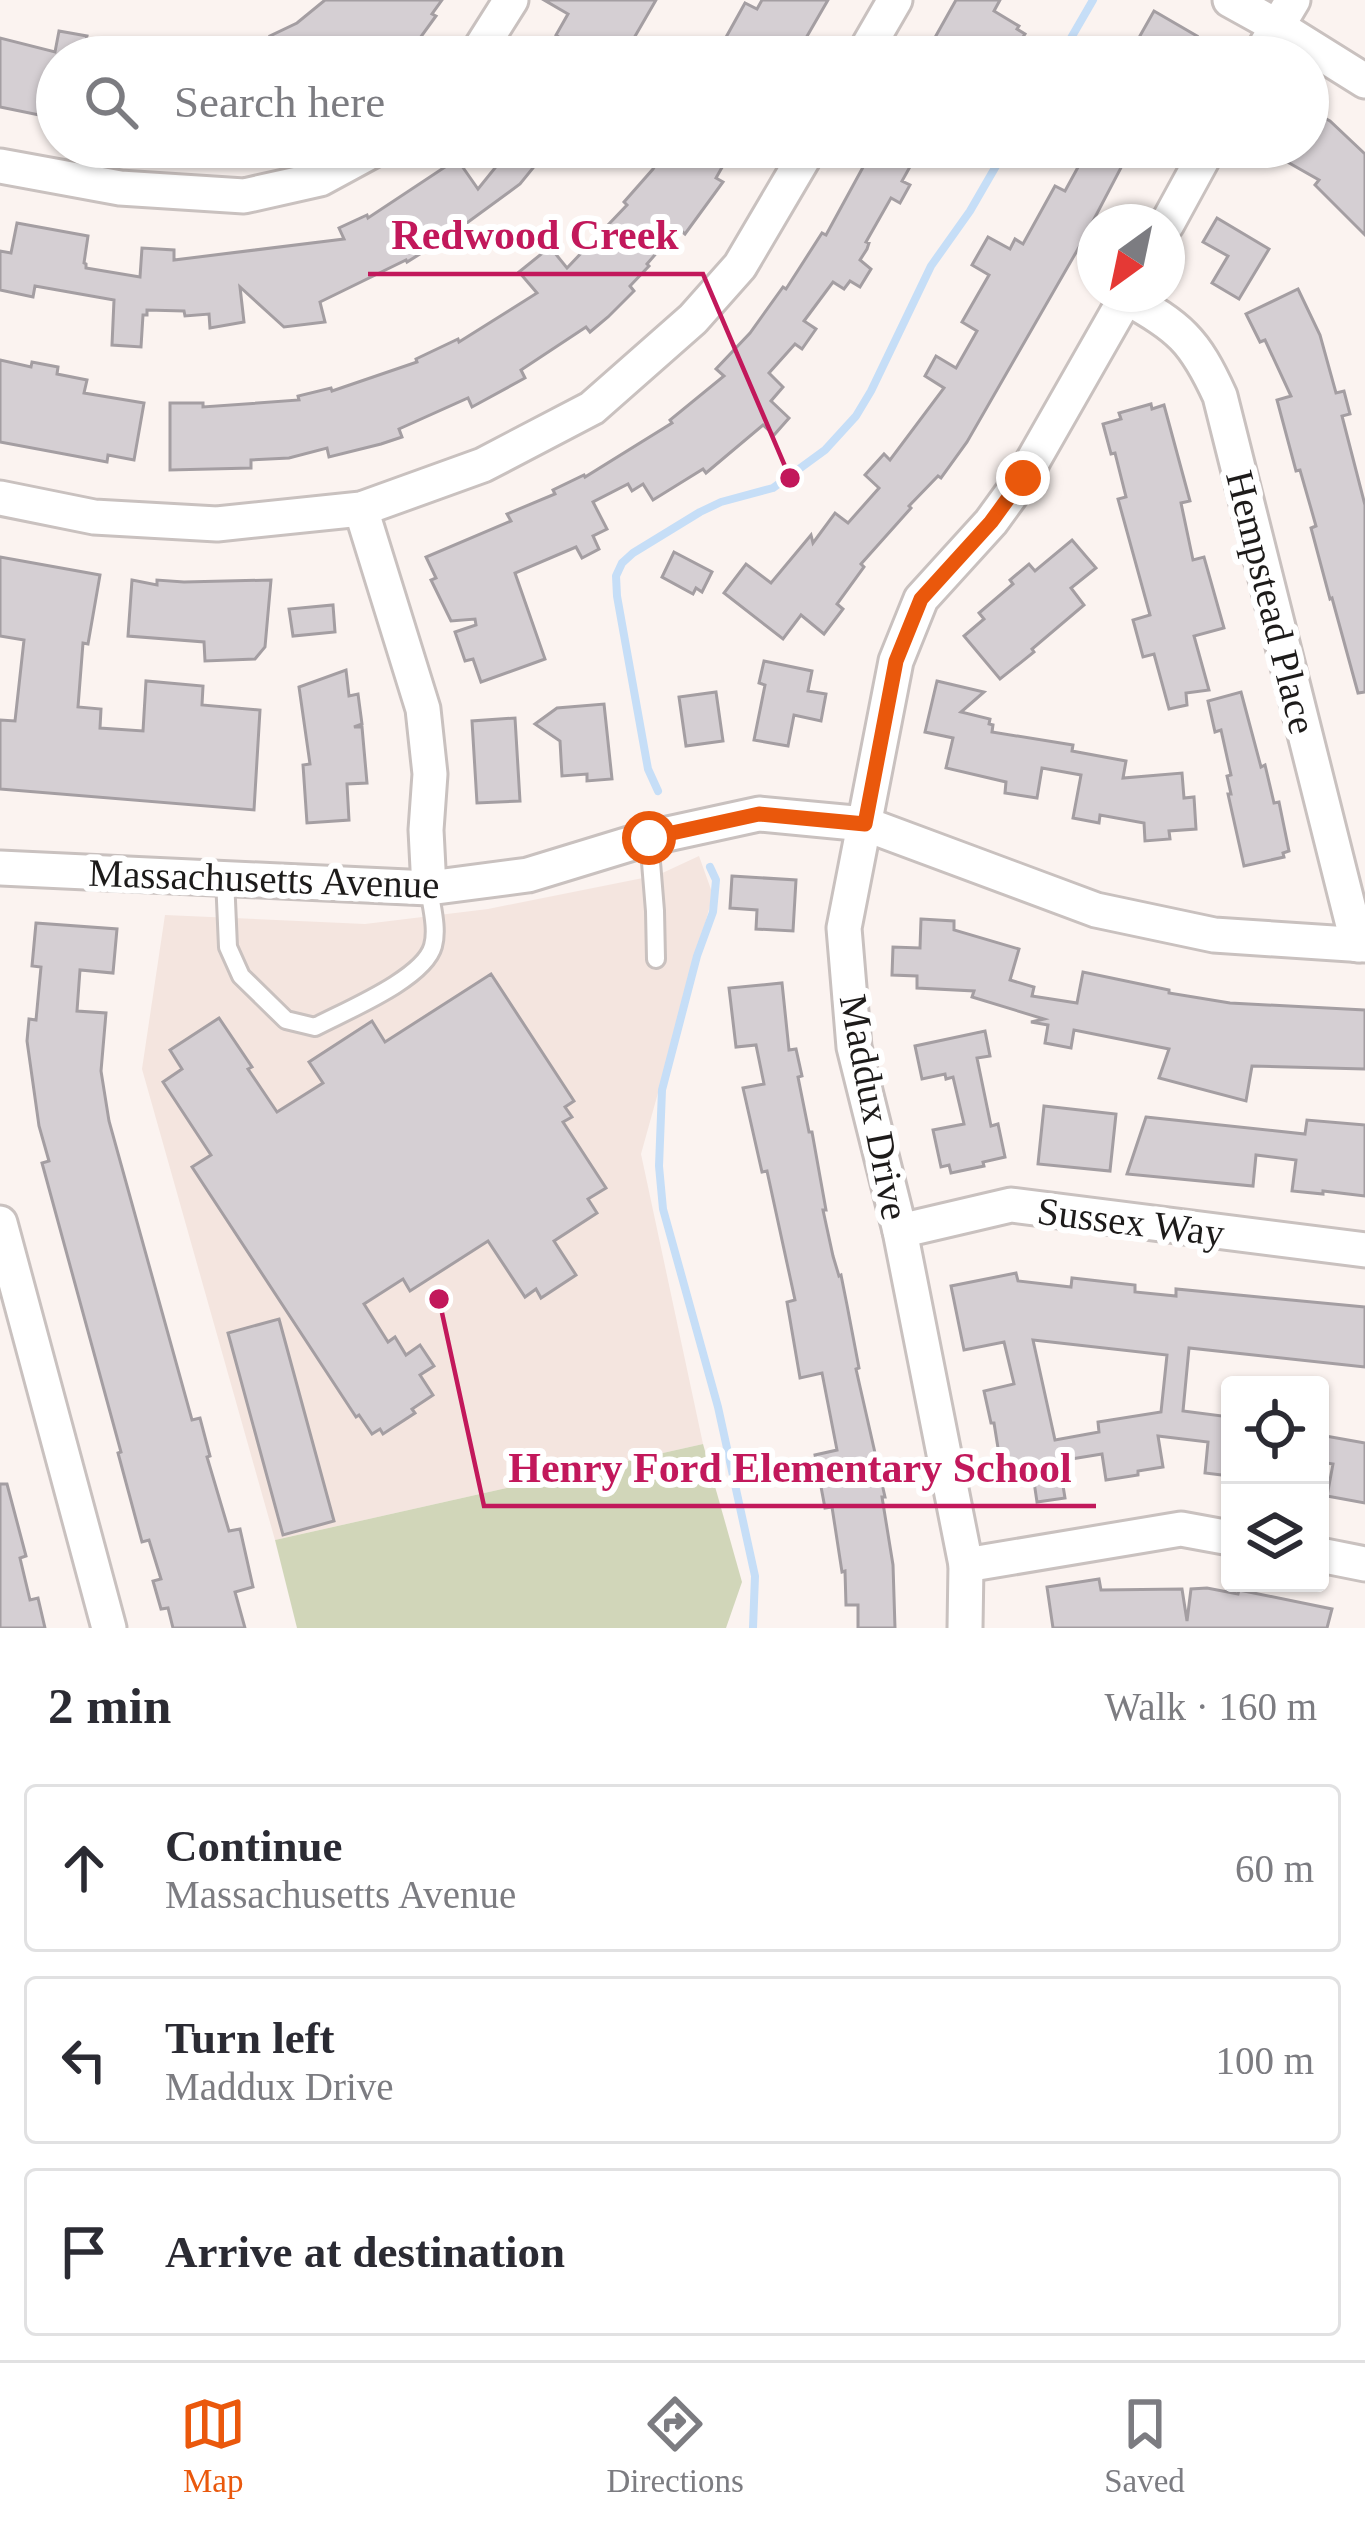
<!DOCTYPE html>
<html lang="en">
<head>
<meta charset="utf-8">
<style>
	body { margin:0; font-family:"Times New Roman",serif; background:#f7f7f7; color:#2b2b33 }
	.controls { position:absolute; right:36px; bottom:36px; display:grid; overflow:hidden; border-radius:12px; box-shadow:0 3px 9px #0004 }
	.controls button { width:108px; height:108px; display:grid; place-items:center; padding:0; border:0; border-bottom:3px solid #e1e1e2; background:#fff; color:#2b2b33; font:60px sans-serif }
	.compass { position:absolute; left:1077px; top:204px; width:108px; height:108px; border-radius:50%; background:#fff; box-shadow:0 3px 9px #0004; rotate:213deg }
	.stop { position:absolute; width:36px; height:36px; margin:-27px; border:9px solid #ea580c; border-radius:50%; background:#fff }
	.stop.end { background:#ea580c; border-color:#fff; box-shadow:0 3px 12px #0008 }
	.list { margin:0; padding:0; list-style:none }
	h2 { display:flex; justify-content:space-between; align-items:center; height:156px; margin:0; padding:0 48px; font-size:51px }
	h2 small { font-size:39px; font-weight:400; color:#7c7c81 }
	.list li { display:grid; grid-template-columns:78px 1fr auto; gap:36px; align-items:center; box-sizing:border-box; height:168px; margin:0 24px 24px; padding:0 24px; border:3px solid #e1e1e2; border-radius:12px }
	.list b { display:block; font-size:45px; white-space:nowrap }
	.list p { margin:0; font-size:39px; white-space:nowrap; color:#7c7c81 }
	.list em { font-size:39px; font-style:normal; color:#7c7c81 }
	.icon { flex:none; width:66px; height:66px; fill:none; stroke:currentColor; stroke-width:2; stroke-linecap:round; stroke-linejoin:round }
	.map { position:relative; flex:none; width:1365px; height:1628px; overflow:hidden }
	.search { position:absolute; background:#fff; box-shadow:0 3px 9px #0004; left:36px; right:36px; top:36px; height:132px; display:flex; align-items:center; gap:30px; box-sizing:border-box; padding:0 42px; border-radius:66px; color:#7c7c81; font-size:45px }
	.sheet { height:732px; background:#fff }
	nav { display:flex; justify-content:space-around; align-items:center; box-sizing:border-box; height:168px; border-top:3px solid #e1e1e2; background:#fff; font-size:33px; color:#7c7c81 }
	nav a { display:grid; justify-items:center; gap:6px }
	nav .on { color:#ea580c }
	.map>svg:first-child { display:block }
	.built { fill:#f4e5df }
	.green { fill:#d1d6b9 }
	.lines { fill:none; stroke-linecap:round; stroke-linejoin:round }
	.stream { stroke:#c6def7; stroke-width:8 }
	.building { fill:#d5cfd3; stroke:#a49ea2; stroke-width:3; fill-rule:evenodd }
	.lane-casing { stroke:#c9c1bf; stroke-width:22 }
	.street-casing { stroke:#c9c1bf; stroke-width:39 }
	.lane { stroke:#fff; stroke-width:16 }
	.street { stroke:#fff; stroke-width:33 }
	.route { stroke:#ea580c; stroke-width:15 }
	.labels { text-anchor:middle; stroke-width:12; stroke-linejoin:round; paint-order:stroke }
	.street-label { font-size:39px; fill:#1d1b1a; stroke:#fff }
	.leader { fill:none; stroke:#c2185b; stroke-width:4.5 }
	.callout-dot { fill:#c2185b; stroke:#fff; stroke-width:4.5 }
	.callout-label { font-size:42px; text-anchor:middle; font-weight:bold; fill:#c2185b; stroke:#fff; stroke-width:12; stroke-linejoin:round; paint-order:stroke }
</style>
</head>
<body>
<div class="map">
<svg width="1365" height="1628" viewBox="0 0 1365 1628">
	<rect width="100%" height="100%" fill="#fbf3f0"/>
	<!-- built -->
	<polygon class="built" points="699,856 713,895 641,1154 703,1444 275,1540 142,1069 165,915 365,924 488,909 658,875"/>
	<!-- green -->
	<polygon class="green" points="703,1444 742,1582 726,1628 297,1628 275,1540"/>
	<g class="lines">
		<!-- stream -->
		<g class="stream">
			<polyline points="1060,57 1093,0"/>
			<polyline points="658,791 648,769 617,596 616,576 622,563 633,553 700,512 721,502 773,488 825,450 856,416 871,391 931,266 970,211 1007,147"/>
			<polyline points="710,867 716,880 713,912 697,956 662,1090 659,1166 663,1209 718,1407 755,1576 753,1628"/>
		</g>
	</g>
	<!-- building -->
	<g class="building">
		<polygon points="325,0 442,0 432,14 436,16 415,45 401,57 280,57 270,36 297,23"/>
		<polygon points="544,0 656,0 623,57 545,57 560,38 556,35 568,14"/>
		<polygon points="762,0 828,0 795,57 715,57 745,3 757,9"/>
		<polygon points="956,0 1000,0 994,11 1019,26 1017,29 1025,34 1021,40 1026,44 1018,57 924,57"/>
		<polygon points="1154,11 1197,36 1184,57 1128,57"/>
		<polygon points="59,31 87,36 82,57 57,57 57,86 50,85 44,116 0,107 0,38 55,52"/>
		<polygon points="1308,109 1330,121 1365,154 1365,235 1315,185 1319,180 1261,147 1308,147"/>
		<polygon points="512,147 550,147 520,184 449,236 407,262 406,260 320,302 325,322 284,327 240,287 244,322 210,328 209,314 185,316 184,311 147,310 147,315 143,315 141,347 112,345 114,300 35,286 33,297 0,290 0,251 11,253 17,223 88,236 84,263 86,264 86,268 140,277 142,248 174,250 174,260 344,239 339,228 367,215 368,218 457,159 478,189"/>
		<polygon points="666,147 716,147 729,155 716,178 723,182 685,234 678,228 647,264 649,266 630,286 634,291 608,317 590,332 586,327 521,370 525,378 472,407 468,398 399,429 402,437 381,444 329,457 327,448 289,458 251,460 251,468 170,470 170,403 203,403 203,407 299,400 298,396 331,388 332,391 417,362 416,359 458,339 459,342 537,293 519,272 550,247 567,268 627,205 624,202 653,169"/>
		<polygon points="874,147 921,147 902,181 910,185 900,203 891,198 866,242 869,243 867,249 860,260 871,269 860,287 850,281 844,289 833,282 804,321 816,329 802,349 795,344 769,373 783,387 771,401 789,418 774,435 763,425 706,473 703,469 653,500 643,484 632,491 628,484 593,502 607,529 593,536 599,549 582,558 576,547 515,573 545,659 481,682 473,659 465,661 455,632 476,625 475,619 451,621 431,580 436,578 426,557 511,521 507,514 555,494 553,490 584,475 585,477 672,423 670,420 724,376 716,369 750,333 783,287 786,289 822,233 826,235"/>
		<polygon points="1089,147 1117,147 1112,156 1124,162 1082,242 967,442 941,478 938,476 909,506 911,508 861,564 864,567 837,604 843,609 824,634 801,615 783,639 724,593 746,564 771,583 811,535 813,543 835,513 848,523 879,488 865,475 884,454 890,460 944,388 925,376 936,356 956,368 977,331 962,322 989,275 972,265 988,237 1010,249 1015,239 1023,244 1055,186 1065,191"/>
		<polygon points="1217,218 1269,249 1239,299 1212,283 1228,256 1203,242"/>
		<polygon points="1298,289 1320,335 1336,393 1344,391 1350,414 1342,416 1365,505 1365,692 1358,693 1332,598 1330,599 1311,528 1316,526 1300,470 1296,471 1277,400 1291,396 1265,340 1260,342 1246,314"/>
		<polygon points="0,360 31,367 32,362 58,367 57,374 87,380 84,393 144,403 134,460 108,455 107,462 0,442"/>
		<polygon points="1151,404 1152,409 1164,405 1190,501 1181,503 1193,560 1204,557 1224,628 1194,636 1209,690 1186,693 1187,705 1169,709 1154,654 1143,657 1133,620 1150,615 1118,499 1126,497 1115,453 1111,454 1103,424 1121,419 1119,413"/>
		<polygon points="1072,540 1096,568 1071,588 1084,605 1032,649 1034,652 1000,679 964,636 984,619 979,613 1013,584 1010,580 1029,564 1035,571"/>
		<polygon points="674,552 712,572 702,592 696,588 693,594 662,577"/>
		<polygon points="0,557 100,575 88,644 83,643 78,707 101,709 100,728 143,731 146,681 203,686 202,705 260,710 254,810 0,789 0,720 15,721 24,640 0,636"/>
		<polygon points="132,580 157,585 157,580 184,582 271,580 265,647 255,659 205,661 204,642 128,636"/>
		<polygon points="333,605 335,632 293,636 289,609"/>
		<polygon points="764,661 812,671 808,691 826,694 821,721 794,715 788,746 754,740 765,685 759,683"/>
		<polygon points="346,670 349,696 358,694 362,724 354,727 362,727 367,783 347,784 349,820 307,823 303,765 310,764 299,687"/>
		<polygon points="937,681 984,692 961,712 990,719 989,724 993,725 992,732 1073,745 1072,751 1126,761 1123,778 1182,773 1184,798 1194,797 1196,829 1169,831 1170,839 1145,841 1144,823 1100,815 1099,823 1073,818 1081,775 1042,768 1037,798 1005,793 1006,782 946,768 953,738 925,732"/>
		<polygon points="716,692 723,741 686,746 679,697"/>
		<polygon points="1241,692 1261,767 1265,765 1274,803 1279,802 1289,851 1283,853 1284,857 1244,866 1228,794 1231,794 1227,776 1231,775 1221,730 1215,732 1208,701"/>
		<polygon points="604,704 612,779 587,781 587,774 562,776 560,741 535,724 557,708"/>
		<polygon points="515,718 520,801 477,803 472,721"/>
		<polygon points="732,876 796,880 793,931 756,929 757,910 730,908"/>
		<polygon points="921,919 954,921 954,930 1019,949 1010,980 1034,987 1032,996 1077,1003 1083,972 1169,990 1169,993 1230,1003 1365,1010 1365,1069 1252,1066 1246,1101 1159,1078 1169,1049 1074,1030 1071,1048 1045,1043 1048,1025 1031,1022 1044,1019 972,997 974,991 917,988 917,976 892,975 893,947 920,948"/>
		<polygon points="36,923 117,929 113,973 80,970 77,1011 106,1013 101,1071 109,1121 192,1420 200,1418 210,1456 207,1457 229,1531 240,1529 253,1587 235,1592 245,1628 173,1628 168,1608 161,1609 153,1581 161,1579 149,1540 142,1542 118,1453 121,1452 42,1163 49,1161 39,1126 27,1041 29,1019 36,1020 41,967 32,966"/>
		<polygon points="491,974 574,1101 565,1107 572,1117 563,1122 606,1188 588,1199 597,1213 554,1241 576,1275 541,1298 536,1289 525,1297 488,1241 410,1291 403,1279 364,1304 388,1342 395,1337 406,1355 420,1345 434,1366 420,1375 433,1395 412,1409 415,1413 383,1434 380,1429 372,1434 359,1415 356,1417 192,1167 211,1155 163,1082 182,1069 170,1050 219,1018 252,1067 248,1069 277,1112 323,1083 309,1062 372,1021 385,1042"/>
		<polygon points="782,983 789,1050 796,1049 802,1076 798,1077 809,1132 812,1132 826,1210 823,1210 833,1256 839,1276 841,1275 847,1305 859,1368 856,1369 885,1497 882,1497 893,1565 895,1628 858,1628 858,1605 846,1605 845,1571 842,1572 832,1507 825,1508 815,1455 837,1450 822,1373 800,1378 787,1302 795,1300 767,1171 762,1172 743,1088 764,1084 756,1045 736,1047 729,988"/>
		<polygon points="985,1031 990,1056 977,1058 991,1126 998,1124 1005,1157 983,1162 984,1166 951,1173 949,1165 941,1167 933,1130 964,1124 953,1077 946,1079 945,1074 922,1079 915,1046"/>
		<polygon points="1044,1106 1116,1114 1110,1171 1038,1164"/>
		<polygon points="1146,1117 1305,1134 1307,1120 1365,1125 1365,1196 1323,1191 1323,1194 1292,1191 1296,1160 1256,1155 1253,1186 1127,1174"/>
		<path d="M1016,1273l2,8 53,6 1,-9 63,7v7l41,4v-7l189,18v60l-176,-19 -6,63 47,6v59l-25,-3 3,-31 -50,-6 5,31 -25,4v4l-32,5 -4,-26 -43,7 6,37 -28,4 -4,-27 -30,4 -9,-56h-3l-7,-32 30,-7 -10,-42 -40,8 -13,-64zM1033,1340l134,15 -6,57 -63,10 1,10 -44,8z"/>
		<polygon points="279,1319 334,1521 283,1535 228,1333"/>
		<polygon points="1320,1435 1365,1443 1365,1503 1327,1496 1333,1464 1320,1462"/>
		<polygon points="0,1484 7,1484 26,1556 20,1558 30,1600 38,1598 45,1628 0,1628"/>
		<polygon points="1099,1579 1101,1590 1182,1589 1187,1621 1191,1589 1207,1588 1238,1594 1239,1590 1332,1609 1327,1628 1053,1628 1047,1587"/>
	</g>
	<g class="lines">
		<defs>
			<g id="lane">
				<polyline points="649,838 655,911 656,959"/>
				<path d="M225,878l3,69 13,29 45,44 29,7c30,-16 109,-48 118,-81 5,-18 -2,-41 -4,-58"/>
			</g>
			<g id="street">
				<polyline points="1230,0 1277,26 1365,81"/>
				<polyline points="475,57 511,0"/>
				<polyline points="862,57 895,0"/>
				<polyline points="1259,57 1293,0"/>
				<polyline points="0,166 120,188 244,196 320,179 379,147"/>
				<polyline points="1167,224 1209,147"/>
				<path d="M1126,297c54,31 68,42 94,99l138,549"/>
				<polyline points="0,498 94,517 217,524 361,509 483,465 592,408 693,319 740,266 810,147"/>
				<polyline points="361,509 423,709 430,774 426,830 429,888"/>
				<polyline points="0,868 429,888 528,875 649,838 759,814 865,824 1096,910 1214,935 1365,945"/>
				<polyline points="0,1223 109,1628"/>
				<polyline points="900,1231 1011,1205 1365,1250"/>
				<polyline points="1320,1555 1365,1564"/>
				<polyline points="966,1565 1181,1529 1230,1538"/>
				<polyline points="965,1628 966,1565 900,1231 854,1047 844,928 896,661 921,599 991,522 1023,478 1128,294"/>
			</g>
		</defs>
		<!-- lane casing -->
		<use href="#lane" class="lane-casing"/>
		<!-- street casing -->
		<use href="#street" class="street-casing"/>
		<!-- lane -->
		<use href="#lane" class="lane"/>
		<!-- street -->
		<use href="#street" class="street"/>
	</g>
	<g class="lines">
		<!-- route -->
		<polyline class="route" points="649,838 759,814 865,824 896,661 921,599 991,522 1023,478"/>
	</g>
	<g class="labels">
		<!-- street labels -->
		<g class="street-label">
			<text transform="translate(1272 602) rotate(76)" y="14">Hempstead Place</text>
			<text transform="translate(264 878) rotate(2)" y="14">Massachusetts Avenue</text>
			<text transform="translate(875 1107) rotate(79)" y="14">Maddux Drive</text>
			<text transform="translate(1131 1221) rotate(7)" y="14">Sussex Way</text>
		</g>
	</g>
	<!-- callouts -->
	<path class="leader" d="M790 478L703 274H368M439 1299L484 1506H1096"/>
	<g class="callout-dot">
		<circle cx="790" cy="478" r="12"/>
		<circle cx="439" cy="1299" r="12"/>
	</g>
	<g class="callout-label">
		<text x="535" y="249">Redwood Creek</text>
		<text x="790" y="1482">Henry Ford Elementary School</text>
	</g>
</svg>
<div class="controls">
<button><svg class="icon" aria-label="locate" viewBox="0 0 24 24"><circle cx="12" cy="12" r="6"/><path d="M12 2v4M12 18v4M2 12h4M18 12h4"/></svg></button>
<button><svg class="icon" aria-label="layers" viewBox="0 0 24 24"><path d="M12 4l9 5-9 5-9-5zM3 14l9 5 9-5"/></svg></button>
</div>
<svg class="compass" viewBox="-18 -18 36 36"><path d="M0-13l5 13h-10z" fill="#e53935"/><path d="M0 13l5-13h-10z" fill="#7c7c81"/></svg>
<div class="stop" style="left:649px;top:838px"></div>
<div class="stop end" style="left:1023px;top:478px"></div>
<div class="search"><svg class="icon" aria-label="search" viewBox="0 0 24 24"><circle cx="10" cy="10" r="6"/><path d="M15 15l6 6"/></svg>Search here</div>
</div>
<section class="sheet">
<h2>2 min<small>Walk · 160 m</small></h2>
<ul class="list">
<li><svg class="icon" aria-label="ahead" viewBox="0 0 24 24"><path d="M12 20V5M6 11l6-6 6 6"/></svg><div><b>Continue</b><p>Massachusetts Avenue</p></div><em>60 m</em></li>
<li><svg class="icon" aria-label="left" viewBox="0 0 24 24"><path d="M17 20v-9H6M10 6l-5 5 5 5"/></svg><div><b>Turn left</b><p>Maddux Drive</p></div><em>100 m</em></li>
<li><svg class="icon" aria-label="arrive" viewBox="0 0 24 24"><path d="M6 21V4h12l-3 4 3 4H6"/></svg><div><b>Arrive at destination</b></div></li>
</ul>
</section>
<nav>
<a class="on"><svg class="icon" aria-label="map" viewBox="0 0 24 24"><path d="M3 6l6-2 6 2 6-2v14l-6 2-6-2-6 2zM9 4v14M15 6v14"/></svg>Map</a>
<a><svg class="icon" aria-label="directions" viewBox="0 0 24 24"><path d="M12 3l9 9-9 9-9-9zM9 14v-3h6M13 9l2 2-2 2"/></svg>Directions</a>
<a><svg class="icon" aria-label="saved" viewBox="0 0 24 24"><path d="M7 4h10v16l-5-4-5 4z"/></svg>Saved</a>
</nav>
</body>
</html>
